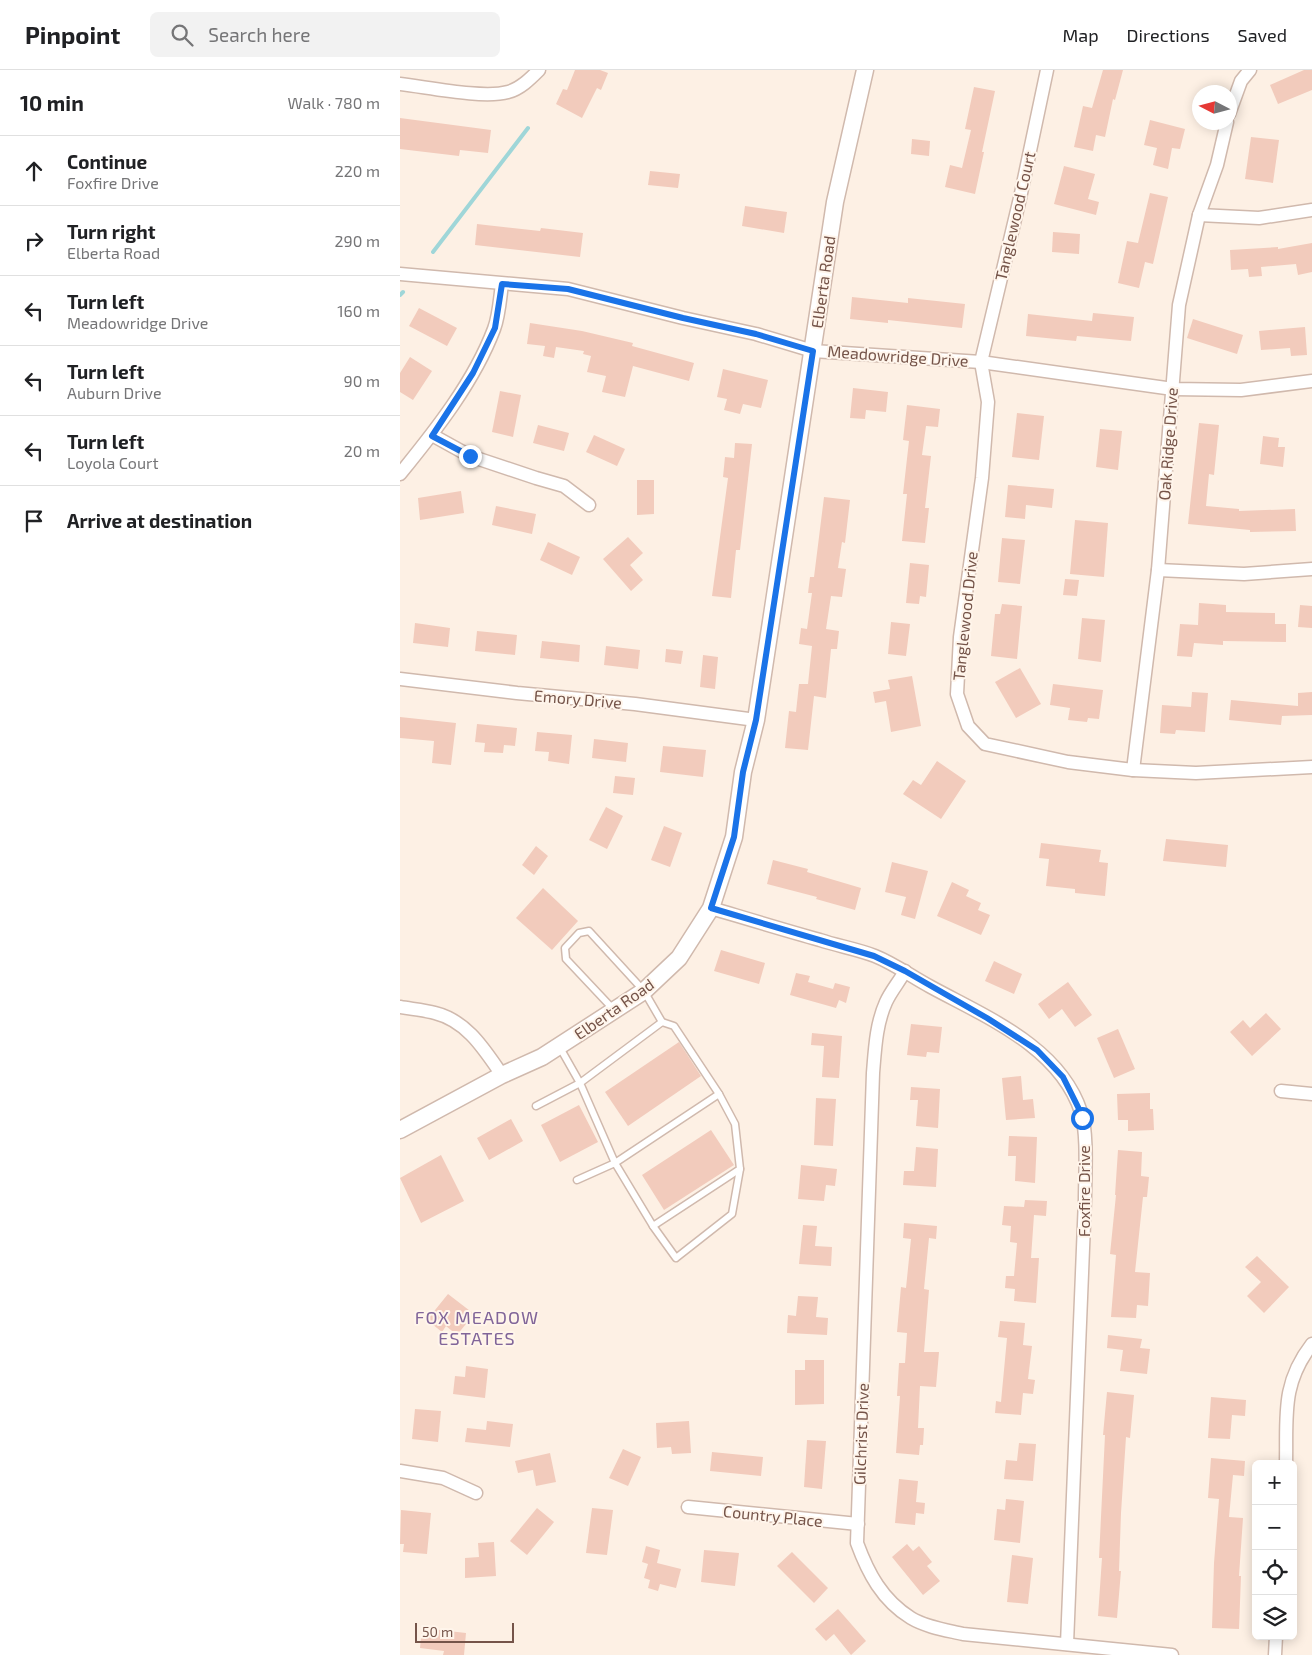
<!DOCTYPE html>
<html lang="en">
<head>
<meta charset="utf-8">
<style>
	body { margin:0; font-family:"Exo 2",sans-serif; background:#f2f2f2; color:#202124 }
	.controls { position:absolute; right:15px; bottom:15px; display:grid; overflow:hidden; border-radius:8px; box-shadow:0 2px 12px #0003 }
	.controls button { width:45px; height:45px; display:grid; place-items:center; padding:0; border:0; border-bottom:1px solid #e0e0e0; background:#fff; color:#202124; font:25px sans-serif }
	.compass { position:absolute; left:792px; top:15px; width:45px; height:45px; border-radius:50%; background:#fff; box-shadow:0 2px 12px #0003; rotate:276deg }
	.scale { position:absolute; left:15px; bottom:12px; width:99px; box-sizing:border-box; padding-left:5px; border:2px solid #755449; border-top:0; font-size:14px; line-height:18px; white-space:nowrap; color:#755449; -webkit-text-stroke:4px #fff5eb; paint-order:stroke }
	.stop { position:absolute; width:15px; height:15px; margin:-11px; border:4px solid #1a73e8; border-radius:50%; background:#fff }
	.stop.end { background:#1a73e8; border-color:#fff; box-shadow:0 1px 5px #0008 }
	.list { margin:0; padding:0; list-style:none }
	h2 { display:flex; justify-content:space-between; align-items:center; height:65px; margin:0; padding:0 20px; font-size:21px }
	h2 small { font-size:16px; font-weight:400; color:#757577 }
	.list li { display:grid; grid-template-columns:32px 1fr auto; gap:15px; align-items:center; box-sizing:border-box; height:70px; padding:0 20px; border-top:1px solid #e0e0e0 }
	.list b { display:block; font-size:19px; white-space:nowrap }
	.list p { margin:0; font-size:16px; white-space:nowrap; color:#757577 }
	.list em { font-size:16px; font-style:normal; color:#757577 }
	.icon { flex:none; width:28px; height:28px; fill:none; stroke:currentColor; stroke-width:2; stroke-linecap:round; stroke-linejoin:round }
	.map { position:relative; flex:none; width:912px; height:1585px; overflow:hidden }
	header { display:flex; align-items:center; gap:30px; box-sizing:border-box; height:70px; padding:0 25px; background:#fff; border-bottom:1px solid #e0e0e0 }
	header strong { font-size:24px }
	nav { display:flex; gap:28px; margin-inline-start:auto; font-size:18px }
	.search { width:350px; height:45px; background:#f2f2f2; display:flex; align-items:center; gap:12px; box-sizing:border-box; padding:0 18px; border-radius:8px; color:#757577; font-size:19px }
	main { display:flex }
	aside { flex:1; background:#fff }
	.map>svg:first-child { display:block }
	.lines { fill:none; stroke-linecap:round; stroke-linejoin:round }
	.stream { stroke:#9fd6d8; stroke-width:4 }
	.building { fill:#f2cbbc }
	.service-casing { stroke:#d0b9ad; stroke-width:9 }
	.minor-casing { stroke:#d0b9ad; stroke-width:15 }
	.tertiary-casing { stroke:#d0b9ad; stroke-width:19 }
	.service { stroke:#fff; stroke-width:6 }
	.minor { stroke:#fff; stroke-width:12 }
	.tertiary { stroke:#fff; stroke-width:16 }
	.route { stroke:#1a73e8; stroke-width:6 }
	.labels { text-anchor:middle; stroke-width:4; stroke-linejoin:round; paint-order:stroke }
	.street-label { font-size:16px; fill:#755449; stroke:#fff5eb }
	.neighbourhood-label { font-size:18px; letter-spacing:1px; fill:#816599; stroke:#fff5eb }
</style>
</head>
<body>
<header>
<strong>Pinpoint</strong>
<div class="search"><svg class="icon" aria-label="search" viewBox="0 0 24 24"><circle cx="10" cy="10" r="6"/><path d="M15 15l6 6"/></svg>Search here</div>
<nav><a>Map</a><a>Directions</a><a>Saved</a></nav>
</header>
<main>
<aside>
<h2>10 min<small>Walk · 780 m</small></h2>
<ul class="list">
<li><svg class="icon" aria-label="ahead" viewBox="0 0 24 24"><path d="M12 20V5M6 11l6-6 6 6"/></svg><div><b>Continue</b><p>Foxfire Drive</p></div><em>220 m</em></li>
<li><svg class="icon" aria-label="right" viewBox="0 0 24 24"><path d="M7 20v-9h11M14 6l5 5-5 5"/></svg><div><b>Turn right</b><p>Elberta Road</p></div><em>290 m</em></li>
<li><svg class="icon" aria-label="left" viewBox="0 0 24 24"><path d="M17 20v-9H6M10 6l-5 5 5 5"/></svg><div><b>Turn left</b><p>Meadowridge Drive</p></div><em>160 m</em></li>
<li><svg class="icon" aria-label="left" viewBox="0 0 24 24"><path d="M17 20v-9H6M10 6l-5 5 5 5"/></svg><div><b>Turn left</b><p>Auburn Drive</p></div><em>90 m</em></li>
<li><svg class="icon" aria-label="left" viewBox="0 0 24 24"><path d="M17 20v-9H6M10 6l-5 5 5 5"/></svg><div><b>Turn left</b><p>Loyola Court</p></div><em>20 m</em></li>
<li><svg class="icon" aria-label="arrive" viewBox="0 0 24 24"><path d="M6 21V4h12l-3 4 3 4H6"/></svg><div><b>Arrive at destination</b></div></li>
</ul>
</aside>
<div class="map">
<svg width="912" height="1585" viewBox="0 0 912 1585">
	<rect width="100%" height="100%" fill="#fdf0e4"/>
	<g class="lines">
		<!-- stream -->
		<g class="stream">
			<polyline points="33,182 128,58"/>
			<polyline points="0,225 3,222"/>
		</g>
	</g>
	<!-- building -->
	<g class="building">
		<polygon points="175,0 200,0 208,3 201,20 197,18 182,48 156,34 163,19 167,20"/>
		<polygon points="703,0 723,0 715,30 713,29 705,67 696,65 693,81 674,77 683,36 692,38"/>
		<polygon points="904,0 912,0 912,20 878,34 870,15"/>
		<polygon points="574,17 595,21 582,82 584,82 575,124 545,117 550,95 562,98 571,60 565,59"/>
		<polygon points="0,48 91,60 88,83 60,80 59,86 0,79"/>
		<polygon points="750,50 785,59 780,79 772,78 768,99 753,95 757,78 744,75"/>
		<polygon points="851,67 879,70 873,113 845,109"/>
		<polygon points="512,69 530,71 529,86 511,84"/>
		<polygon points="664,96 695,104 688,129 699,132 696,145 654,134"/>
		<polygon points="250,101 280,104 278,118 248,115"/>
		<polygon points="750,123 768,127 753,194 745,192 739,218 718,213 727,171 738,173"/>
		<polygon points="345,136 387,142 384,163 342,156"/>
		<polygon points="77,154 140,161 141,158 183,163 180,187 75,175"/>
		<polygon points="653,162 680,164 679,184 652,182"/>
		<polygon points="912,173 912,202 898,205 896,194 861,197 862,206 849,207 848,199 831,200 830,180 878,177 878,179"/>
		<polygon points="452,227 508,233 508,228 565,234 562,258 488,250 488,253 450,249"/>
		<polygon points="19,238 57,258 47,276 9,256"/>
		<polygon points="693,243 734,247 731,271 677,266 676,271 626,266 628,244 692,251"/>
		<polygon points="793,249 843,265 837,284 787,268"/>
		<polygon points="130,253 182,261 233,273 232,276 294,293 289,311 233,296 225,327 202,322 206,306 187,302 191,286 183,284 184,281 156,277 154,288 143,286 145,276 127,274"/>
		<polygon points="905,257 907,285 891,286 890,278 861,280 859,261"/>
		<polygon points="10,287 32,301 13,330 0,322 0,303"/>
		<polygon points="323,299 368,310 361,338 343,334 340,344 324,340 327,329 317,327"/>
		<polygon points="453,318 488,322 486,342 466,340 465,349 450,348"/>
		<polygon points="100,321 121,325 113,367 92,362"/>
		<polygon points="507,335 540,339 538,357 526,356 522,385 531,386 525,438 529,438 525,473 502,471 507,424 503,424 509,371 503,370"/>
		<polygon points="617,343 644,346 639,390 612,387"/>
		<polygon points="799,353 819,355 814,405 809,404 806,436 839,439 839,441 895,439 896,461 850,462 850,460 788,454"/>
		<polygon points="138,355 169,363 164,381 133,373"/>
		<polygon points="700,359 722,361 718,400 696,397"/>
		<polygon points="194,365 225,379 217,396 186,382"/>
		<polygon points="863,366 879,368 878,377 885,377 883,397 860,394"/>
		<polygon points="335,373 352,374 340,480 336,480 331,528 312,526 328,408 323,407 325,387 334,388"/>
		<polygon points="237,410 254,410 254,444 237,445"/>
		<polygon points="608,415 654,419 652,438 626,435 625,449 605,447"/>
		<polygon points="61,421 64,443 20,450 18,428"/>
		<polygon points="424,427 450,430 445,473 442,472 438,498 446,499 442,527 431,526 426,559 439,561 437,579 431,579 426,628 414,626 408,680 385,678 389,641 396,642 399,614 408,614 412,576 399,574 401,558 407,559 412,523 408,523 410,507 414,507"/>
		<polygon points="96,436 136,444 132,464 92,455"/>
		<polygon points="675,450 708,453 704,507 670,504"/>
		<polygon points="228,467 243,483 230,495 243,510 231,521 203,489"/>
		<polygon points="602,468 625,470 620,514 598,512"/>
		<polygon points="148,472 180,487 172,505 140,490"/>
		<polygon points="510,493 529,495 526,527 520,526 519,534 506,533"/>
		<polygon points="665,509 679,510 677,526 663,525"/>
		<polygon points="799,533 826,535 826,542 875,543 875,554 886,554 886,572 823,571 823,575 794,573 792,587 777,586 780,554 798,555"/>
		<polygon points="602,534 622,536 617,589 591,586 595,544 600,544"/>
		<polygon points="900,535 912,536 912,558 898,557"/>
		<polygon points="682,548 705,550 701,592 678,589"/>
		<polygon points="491,552 510,554 506,586 488,584"/>
		<polygon points="15,553 50,558 48,577 13,573"/>
		<polygon points="77,561 117,565 115,585 75,581"/>
		<polygon points="142,571 180,575 179,592 140,588"/>
		<polygon points="206,576 240,580 238,599 204,595"/>
		<polygon points="266,579 283,581 281,594 265,592"/>
		<polygon points="303,585 318,587 315,619 300,617"/>
		<polygon points="620,598 641,634 616,648 595,612"/>
		<polygon points="512,606 521,656 491,662 486,631 475,633 473,622 490,619 488,610"/>
		<polygon points="653,614 703,620 699,649 688,648 687,652 668,650 670,638 650,635"/>
		<polygon points="792,622 808,623 805,662 776,660 775,664 760,663 762,635 791,637"/>
		<polygon points="912,622 912,645 882,646 881,655 829,650 831,630 898,636 898,623"/>
		<polygon points="0,647 56,653 51,695 32,693 34,671 0,668"/>
		<polygon points="77,654 117,658 115,676 104,675 103,683 84,682 85,673 75,672"/>
		<polygon points="137,662 172,665 169,694 148,691 149,682 135,681"/>
		<polygon points="194,669 228,673 226,692 192,688"/>
		<polygon points="263,676 306,680 303,707 260,702"/>
		<polygon points="537,691 566,711 541,749 503,724 513,710 521,715"/>
		<polygon points="215,706 235,708 233,725 213,723"/>
		<polygon points="206,737 223,746 207,779 189,770"/>
		<polygon points="264,756 282,763 270,797 251,790"/>
		<polygon points="766,769 828,775 826,797 763,791"/>
		<polygon points="641,773 701,780 699,792 708,793 705,826 675,823 675,819 646,816 649,789 639,788"/>
		<polygon points="136,776 148,786 134,805 122,795"/>
		<polygon points="373,790 408,799 407,802 461,818 455,840 416,829 417,827 367,814"/>
		<polygon points="492,792 528,801 515,849 501,845 506,827 485,822"/>
		<polygon points="552,812 569,820 566,826 581,833 578,840 590,845 581,865 537,846"/>
		<polygon points="143,818 178,851 152,880 116,848"/>
		<polygon points="321,880 365,893 359,914 314,901"/>
		<polygon points="594,891 622,904 614,924 585,911"/>
		<polygon points="396,903 410,906 408,912 433,919 435,913 450,917 446,933 439,930 436,938 390,925"/>
		<polygon points="668,912 692,945 675,957 662,939 649,949 638,934"/>
		<polygon points="866,943 881,959 852,986 830,962 843,950 850,958"/>
		<polygon points="511,954 542,957 539,983 527,982 526,987 507,985"/>
		<polygon points="718,959 735,999 714,1008 697,968"/>
		<polygon points="412,963 442,966 439,1008 422,1007 424,976 411,975"/>
		<polygon points="279,972 301,1006 228,1056 205,1022"/>
		<polygon points="621,1006 623,1030 633,1029 635,1048 606,1050 602,1008"/>
		<polygon points="511,1017 540,1019 538,1058 516,1056 518,1030 510,1030"/>
		<polygon points="750,1023 750,1039 753,1039 754,1060 728,1061 728,1050 718,1050 717,1024"/>
		<polygon points="416,1028 436,1029 433,1076 414,1075"/>
		<polygon points="179,1035 198,1072 160,1092 141,1055"/>
		<polygon points="111,1049 123,1071 89,1090 77,1068"/>
		<polygon points="311,1060 334,1095 264,1140 242,1105"/>
		<polygon points="609,1066 637,1067 635,1113 615,1111 616,1086 608,1086"/>
		<polygon points="516,1077 538,1079 536,1117 503,1115 504,1101 514,1101"/>
		<polygon points="718,1080 742,1082 741,1106 749,1107 747,1127 743,1127 735,1202 750,1203 748,1236 737,1235 736,1248 711,1247 716,1185 710,1184 716,1125 715,1125"/>
		<polygon points="41,1085 64,1131 21,1153 0,1108"/>
		<polygon points="401,1095 437,1099 435,1116 426,1115 424,1131 398,1129"/>
		<polygon points="625,1130 647,1131 646,1146 634,1145 631,1188 639,1188 636,1233 614,1231 615,1219 605,1218 606,1206 614,1206 617,1173 610,1172 611,1156 602,1155 604,1136 624,1137"/>
		<polygon points="504,1153 537,1156 536,1169 529,1168 524,1219 529,1220 524,1282 539,1282 536,1317 520,1316 518,1358 524,1358 523,1375 520,1375 519,1385 496,1383 500,1326 497,1326 499,1293 505,1293 507,1263 497,1262 501,1217 506,1218 511,1169 503,1168"/>
		<polygon points="403,1155 417,1156 415,1176 432,1177 431,1196 399,1194"/>
		<polygon points="857,1186 889,1217 864,1243 847,1226 861,1212 845,1197"/>
		<polygon points="48,1224 74,1244 57,1265 46,1256 42,1262 27,1250"/>
		<polygon points="398,1226 418,1227 416,1247 428,1248 427,1265 387,1263 388,1245 396,1246"/>
		<polygon points="600,1251 625,1253 623,1275 632,1276 628,1309 635,1310 633,1324 623,1323 621,1345 595,1343 596,1331 601,1332 607,1268 598,1267"/>
		<polygon points="708,1265 742,1269 740,1278 750,1279 747,1304 720,1301 723,1280 707,1278"/>
		<polygon points="405,1290 424,1290 424,1334 395,1335 395,1300 405,1300"/>
		<polygon points="66,1296 88,1299 85,1328 53,1324 55,1306 65,1307"/>
		<polygon points="707,1322 734,1325 730,1368 726,1367 721,1443 719,1501 721,1501 717,1548 698,1546 702,1488 699,1488 705,1365 703,1365"/>
		<polygon points="811,1327 846,1330 845,1346 832,1345 830,1369 808,1368"/>
		<polygon points="15,1339 41,1341 38,1372 12,1369"/>
		<polygon points="87,1351 113,1354 110,1377 65,1372 67,1358 86,1360"/>
		<polygon points="289,1351 291,1383 272,1384 271,1377 257,1378 256,1353"/>
		<polygon points="407,1370 426,1371 422,1419 404,1417"/>
		<polygon points="619,1373 636,1374 633,1411 604,1409 606,1390 617,1391"/>
		<polygon points="223,1379 241,1387 228,1416 209,1408"/>
		<polygon points="312,1382 363,1387 361,1406 310,1401"/>
		<polygon points="150,1383 156,1412 136,1416 133,1400 118,1403 115,1391"/>
		<polygon points="811,1388 845,1391 844,1406 833,1405 829,1447 843,1448 839,1506 841,1506 839,1559 812,1558 814,1493 819,1429 808,1428"/>
		<polygon points="499,1409 518,1411 516,1432 525,1433 524,1444 516,1443 515,1455 495,1453"/>
		<polygon points="606,1429 624,1431 620,1473 594,1470 597,1439 605,1440"/>
		<polygon points="137,1438 154,1452 127,1485 110,1471"/>
		<polygon points="192,1438 213,1440 207,1485 186,1483"/>
		<polygon points="1,1440 31,1443 27,1484 3,1482 4,1474 0,1474"/>
		<polygon points="94,1472 96,1506 65,1508 65,1488 79,1487 78,1473"/>
		<polygon points="507,1474 513,1481 519,1476 532,1492 527,1496 540,1511 523,1525 492,1487"/>
		<polygon points="246,1476 260,1480 257,1493 281,1499 276,1518 260,1514 258,1521 248,1518 250,1510 244,1508 248,1494 242,1492"/>
		<polygon points="304,1480 339,1483 335,1516 301,1512"/>
		<polygon points="392,1482 428,1518 414,1533 377,1496"/>
		<polygon points="612,1485 633,1488 628,1534 607,1532"/>
		<polygon points="438,1539 466,1571 451,1585 434,1564 426,1571 415,1559"/>
		<polygon points="22,1558 66,1563 64,1585 43,1585 44,1581 20,1578"/>
	</g>
	<g class="lines">
		<defs>
			<g id="service">
				<polyline points="214,940 166,889 165,878 179,863 189,861 244,921 262,952"/>
				<polyline points="136,1036 180,1013 262,952 274,956 319,1024 215,1093 180,1013 159,976"/>
				<polyline points="177,1110 215,1093 253,1156 340,1099 335,1054 319,1024"/>
				<polyline points="253,1156 276,1188 332,1144 340,1099"/>
			</g>
			<g id="minor">
				<polyline points="647,0 620,128 581,292 588,332 582,408 560,567 557,624 568,656 585,674 668,692 733,700 796,703 912,697"/>
				<path d="M0,14c27,3 83,15 108,8 12,-3 22,-13 31,-22"/>
				<polyline points="829,44 841,11 850,0"/>
				<polyline points="799,145 859,148 912,140"/>
				<polyline points="0,204 168,219 283,248 356,264 413,281 581,292 773,319 841,320 912,311"/>
				<polyline points="32,365 70,386 136,408 164,416 189,435"/>
				<path d="M0,404c35,-43 74,-92 94,-145 5,-13 6,-31 8,-45"/>
				<polyline points="758,500 844,504 912,499"/>
				<polyline points="0,609 117,623 235,634 356,650"/>
				<polyline points="733,700 758,500 779,235 799,145 817,95 827,52"/>
				<path d="M311,838c37,11 73,22 109,32 18,6 37,9 55,16 20,8 37,21 56,31 55,30 129,60 150,125 7,22 4,64 4,87l-18,445"/>
				<path d="M505,901c-6,11 -14,20 -19,31 -10,22 -11,47 -13,71l-16,470c11,30 25,57 54,75 15,9 35,12 52,16l209,21"/>
				<path d="M0,937c11,2 24,3 35,6 32,8 49,36 67,62"/>
				<polyline points="881,1021 912,1024"/>
				<path d="M886,1394c1,-48 -5,-80 26,-120"/>
				<polyline points="0,1401 43,1408 76,1423"/>
				<polyline points="288,1437 458,1454"/>
				<polyline points="875,1585 876,1566"/>
			</g>
			<polyline id="tertiary" points="0,1060 102,1005 142,987 244,921 279,888 311,838 334,767 343,702 356,650 435,132 465,0"/>
		</defs>
		<!-- service casing -->
		<use href="#service" class="service-casing"/>
		<!-- minor casing -->
		<use href="#minor" class="minor-casing"/>
		<!-- tertiary casing -->
		<use href="#tertiary" class="tertiary-casing"/>
		<!-- service -->
		<use href="#service" class="service"/>
		<!-- minor -->
		<use href="#minor" class="minor"/>
		<!-- tertiary -->
		<use href="#tertiary" class="tertiary"/>
	</g>
	<g class="lines">
		<!-- route -->
		<polyline class="route" points="70,386 32,366 73,303 95,258 102,214 168,219 283,248 356,264 413,281 356,650 343,702 334,767 311,838 474,886 505,901 587,948 637,980 663,1007 681,1043 682,1048"/>
	</g>
	<g class="labels">
		<!-- street labels -->
		<g class="street-label">
			<text transform="translate(615 146) rotate(-77)" y="6">Tanglewood Court</text>
			<text transform="translate(423 212) rotate(-82)" y="6">Elberta Road</text>
			<text transform="translate(498 286) rotate(4)" y="6">Meadowridge Drive</text>
			<text transform="translate(768 374) rotate(-86)" y="6">Oak Ridge Drive</text>
			<text transform="translate(565 546) rotate(-84)" y="6">Tanglewood Drive</text>
			<text transform="translate(178 629) rotate(5)" y="6">Emory Drive</text>
			<text transform="translate(214 939) rotate(-35)" y="6">Elberta Road</text>
			<text transform="translate(684 1121) rotate(-90)" y="6">Foxfire Drive</text>
			<text transform="translate(461 1364) rotate(-88)" y="6">Gilchrist Drive</text>
			<text transform="translate(373 1446) rotate(6)" y="6">Country Place</text>
		</g>
		<!-- neighbourhood labels -->
		<g class="neighbourhood-label">
			<text x="77" y="1254">FOX MEADOW<tspan x="77" dy="21">ESTATES</tspan></text>
		</g>
	</g>
</svg>
<div class="controls">
<button>+</button>
<button>−</button>
<button><svg class="icon" aria-label="locate" viewBox="0 0 24 24"><circle cx="12" cy="12" r="6"/><path d="M12 2v4M12 18v4M2 12h4M18 12h4"/></svg></button>
<button><svg class="icon" aria-label="layers" viewBox="0 0 24 24"><path d="M12 4l9 5-9 5-9-5zM3 14l9 5 9-5"/></svg></button>
</div>
<svg class="compass" viewBox="-18 -18 36 36"><path d="M0-13l5 13h-10z" fill="#e53935"/><path d="M0 13l5-13h-10z" fill="#757577"/></svg>
<div class="scale">50 m</div>
<div class="stop" style="left:682px;top:1048px"></div>
<div class="stop end" style="left:70px;top:386px"></div>
</div>
</main>
</body>
</html>
